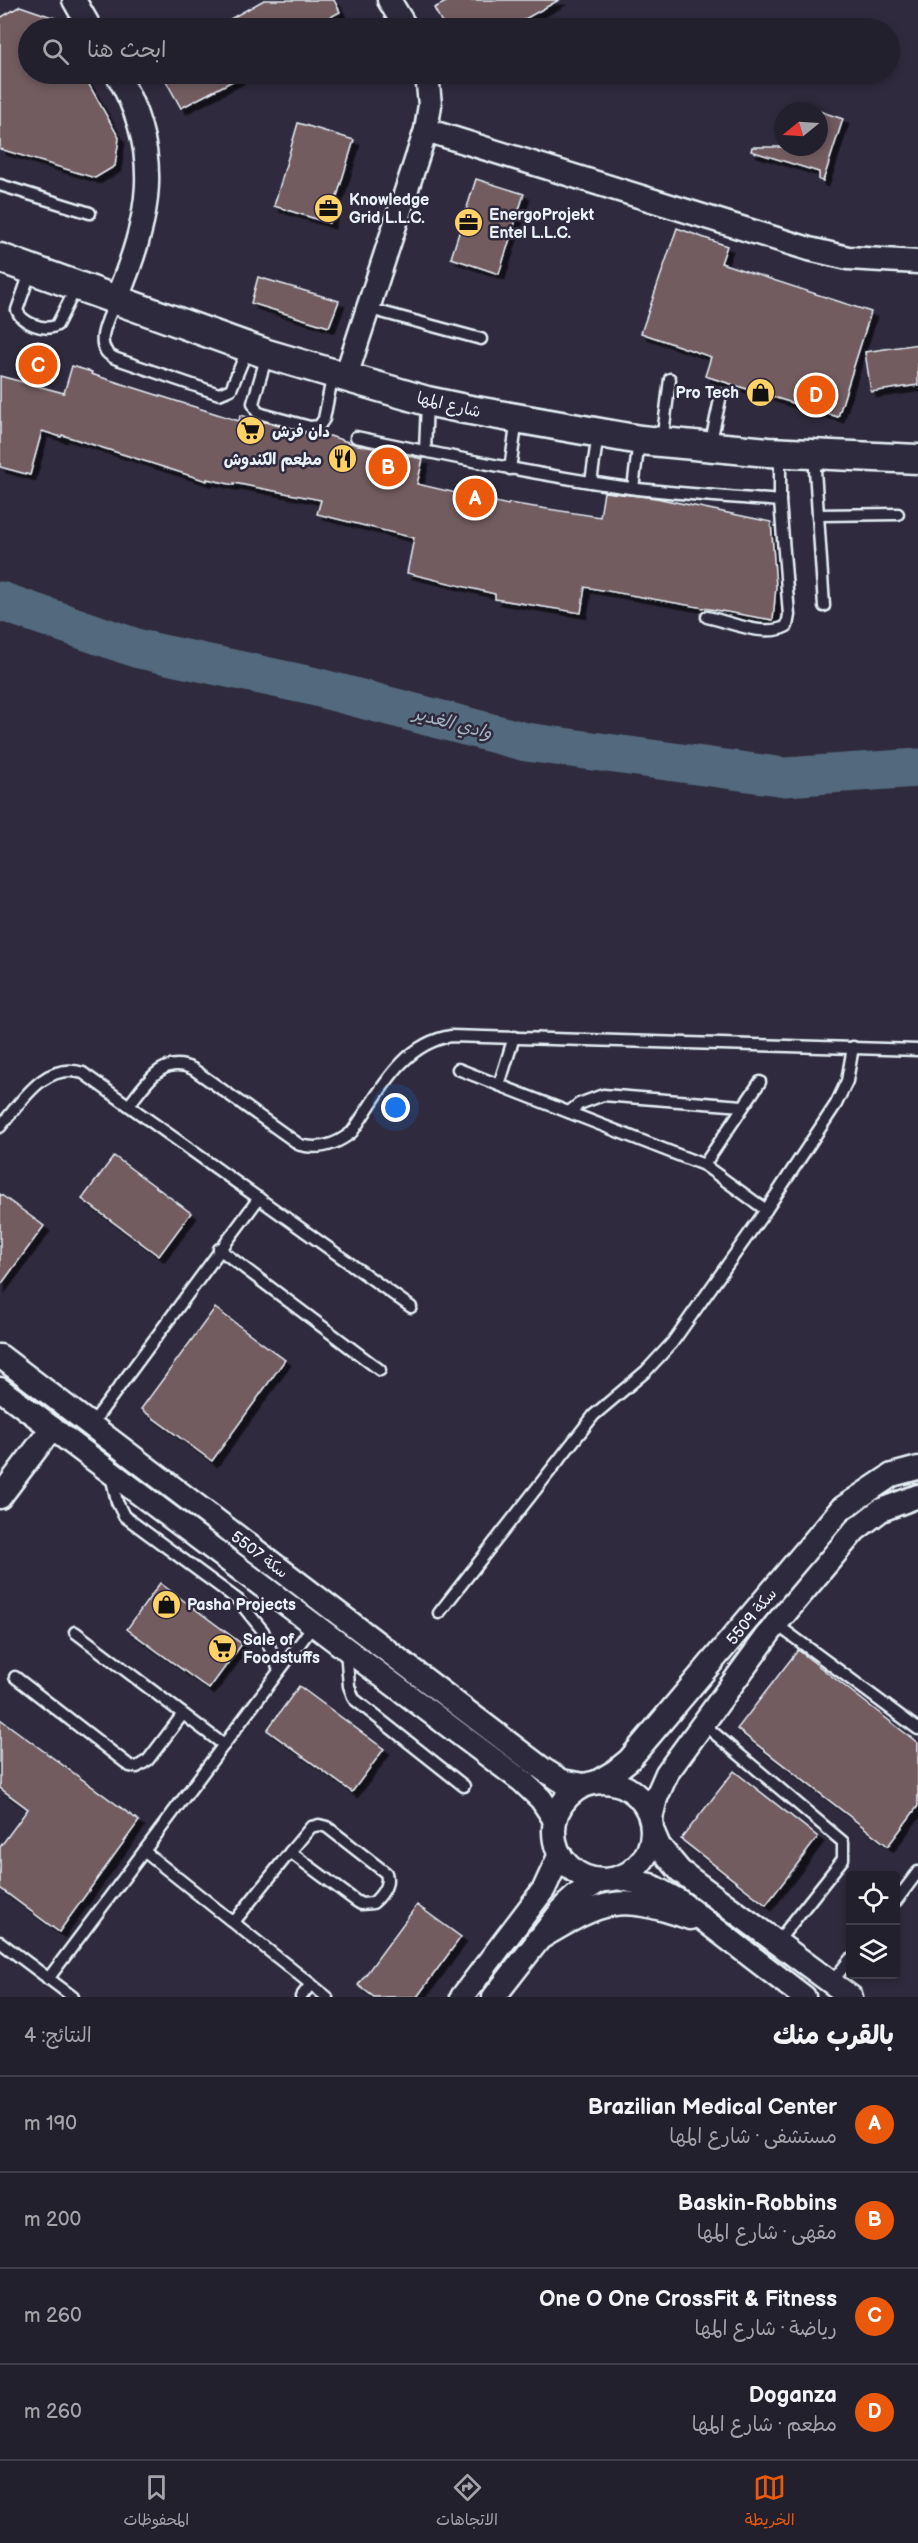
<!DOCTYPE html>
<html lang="ar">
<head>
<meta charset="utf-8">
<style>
	body { margin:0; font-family:"Balsamiq Sans","Playpen Sans Arabic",sans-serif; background:#2b2836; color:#f1f3f6; direction:rtl }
	.controls { position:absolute; right:18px; bottom:18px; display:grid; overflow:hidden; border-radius:6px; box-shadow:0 3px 9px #0003 }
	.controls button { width:54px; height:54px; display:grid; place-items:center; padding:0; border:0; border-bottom:2px solid #403e4a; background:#23202e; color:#f1f3f6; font:30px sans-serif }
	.compass { position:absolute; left:774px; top:102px; width:54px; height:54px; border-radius:50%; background:#23202e; box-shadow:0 3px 9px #0003; rotate:252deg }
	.you { position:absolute; left:396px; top:1108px; width:21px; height:21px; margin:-15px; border:4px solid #fff; border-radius:50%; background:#1a73e8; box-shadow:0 0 0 9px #1a73e833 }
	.badge { display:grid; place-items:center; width:39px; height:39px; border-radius:50%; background:#ea580c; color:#fff; font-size:20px; font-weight:700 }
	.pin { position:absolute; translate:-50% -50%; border:3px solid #fff; box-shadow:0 2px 6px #0006 }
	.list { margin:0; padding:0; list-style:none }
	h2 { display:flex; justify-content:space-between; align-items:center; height:78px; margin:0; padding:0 24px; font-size:26px }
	h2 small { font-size:20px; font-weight:400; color:#a3a3aa }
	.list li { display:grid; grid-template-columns:39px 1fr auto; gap:18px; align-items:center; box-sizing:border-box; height:96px; padding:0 24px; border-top:2px solid #403e4a }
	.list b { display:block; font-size:22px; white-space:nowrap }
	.list p { margin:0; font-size:20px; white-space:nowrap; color:#a3a3aa }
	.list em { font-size:20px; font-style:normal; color:#a3a3aa }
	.icon { flex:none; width:33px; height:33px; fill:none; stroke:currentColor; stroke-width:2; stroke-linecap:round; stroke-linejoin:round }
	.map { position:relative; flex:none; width:918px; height:1997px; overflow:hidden; direction:ltr }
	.search { position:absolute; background:#23202e; box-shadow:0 3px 9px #0003; left:18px; right:18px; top:18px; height:66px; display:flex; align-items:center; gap:15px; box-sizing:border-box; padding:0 21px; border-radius:33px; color:#a3a3aa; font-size:22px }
	.sheet { height:462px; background:#23202e }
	nav { display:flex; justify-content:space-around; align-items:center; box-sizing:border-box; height:84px; border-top:2px solid #403e4a; background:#23202e; font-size:16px; color:#a3a3aa }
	nav a { display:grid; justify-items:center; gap:3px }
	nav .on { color:#ea580c }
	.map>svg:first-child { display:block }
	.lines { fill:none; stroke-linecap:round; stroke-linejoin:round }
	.river { stroke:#52697d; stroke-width:39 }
	.building { fill:#725b61; stroke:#e8f1f8; stroke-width:1.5; filter:url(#shadow) }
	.service-casing { stroke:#e8f1f8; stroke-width:15 }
	.minor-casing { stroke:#e8f1f8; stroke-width:27 }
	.tertiary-casing { stroke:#e8f1f8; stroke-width:33 }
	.service { stroke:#2f2a3d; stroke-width:10 }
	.minor { stroke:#2f2a3d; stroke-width:22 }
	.tertiary { stroke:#2f2a3d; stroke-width:28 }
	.labels { text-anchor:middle; stroke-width:5; stroke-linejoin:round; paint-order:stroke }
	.poi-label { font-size:16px; font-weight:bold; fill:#e8f1f8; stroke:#2f2a3d; text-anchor:start }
	.street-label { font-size:16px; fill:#e8f1f8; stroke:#2f2a3d }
	.water-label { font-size:18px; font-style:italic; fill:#a4b4c1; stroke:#2f2a3d }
</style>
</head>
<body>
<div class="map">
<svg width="918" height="1997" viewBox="0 0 918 1997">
	<defs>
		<filter id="shadow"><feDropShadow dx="5.5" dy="5.5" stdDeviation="0" flood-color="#0009"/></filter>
	</defs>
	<rect width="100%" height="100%" fill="#2f2a3d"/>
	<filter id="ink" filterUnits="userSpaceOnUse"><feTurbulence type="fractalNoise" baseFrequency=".0167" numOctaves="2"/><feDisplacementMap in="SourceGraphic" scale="12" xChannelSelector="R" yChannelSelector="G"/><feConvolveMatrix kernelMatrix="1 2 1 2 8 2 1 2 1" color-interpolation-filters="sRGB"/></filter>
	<g filter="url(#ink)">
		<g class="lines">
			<!-- river -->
			<polyline class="river" points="0,601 139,649 312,686 526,742 785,777 918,768"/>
		</g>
		<!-- building -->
		<g class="building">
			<polygon points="264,0 334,0 340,12 310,28 214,28"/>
			<polygon points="450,0 559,0 509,28 445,28 434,8"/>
			<polygon points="20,6 72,24 75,28 28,28 28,74 83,74 119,138 115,166 95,178 0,149 0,18"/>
			<polygon points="162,74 246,74 181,108"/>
			<polygon points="819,111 843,119 823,181 819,180 819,172 751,151 752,147 819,147"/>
			<polygon points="298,123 354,140 329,223 274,206"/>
			<polygon points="476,179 524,194 499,274 451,258"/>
			<polygon points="677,228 727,246 721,263 871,312 838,417 705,376 711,357 641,333"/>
			<polygon points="258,277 339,301 329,327 251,303"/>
			<polygon points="918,344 918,385 871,392 865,352"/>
			<polygon points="72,366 92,372 91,374 239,421 240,415 308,434 330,436 354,444 423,459 417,484 508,505 509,503 600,517 604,492 656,498 771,522 776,586 773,620 585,587 581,613 495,599 495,594 407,573 414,538 317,514 321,500 234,483 234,485 207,479 207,481 62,435 61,437 42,431 30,475 0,467 0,376 64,393"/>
			<polygon points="114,1156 191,1213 159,1256 82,1199"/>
			<polygon points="0,1194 44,1226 0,1286"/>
			<polygon points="215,1308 285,1360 212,1461 141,1409"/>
			<polygon points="160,1583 242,1644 209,1689 127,1629"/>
			<polygon points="798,1650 918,1743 918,1806 888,1846 737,1729"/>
			<polygon points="299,1686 384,1749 352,1792 267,1730"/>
			<polygon points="0,1719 139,1821 59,1932 0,1888 0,1847 28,1809 0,1788"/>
			<polygon points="734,1771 818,1837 766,1905 681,1839"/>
			<polygon points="417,1905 461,1937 417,1997 374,1997 358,1985"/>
		</g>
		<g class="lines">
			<defs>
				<g id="service">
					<polyline points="0,185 90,213"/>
					<path d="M31,270l-14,40c4,13 28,22 40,15l20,-39"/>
					<path d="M115,302c-7,18 -25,47 2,57l102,35 12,-5 17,-41"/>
					<polyline points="370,309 481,339"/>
					<polyline points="267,355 253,403 257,412 262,414 310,427 319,426 324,419 333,373"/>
					<path d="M356,437c91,19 182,38 274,51 50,6 100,9 150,13"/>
					<polyline points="662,442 670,379"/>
					<polyline points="710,446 721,395"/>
					<polyline points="425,451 427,403"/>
					<polyline points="814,454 824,606"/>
					<polyline points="510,469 517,419"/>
					<polyline points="591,482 598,434"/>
					<polyline points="633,488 639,441"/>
					<polyline points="818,515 898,514"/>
					<path d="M707,617c23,5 58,21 80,9l2,-11 -9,-114v-46"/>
					<polyline points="458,1069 704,1165 766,1210"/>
					<polyline points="499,1085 514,1037"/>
					<path d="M129,1105c17,-21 33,-51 64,-36l107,76c20,5 36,0 52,-13 27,-38 49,-88 99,-96l467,14"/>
					<polyline points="569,1112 579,1104 603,1095 742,1106"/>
					<path d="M0,1127c22,-26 45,-66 83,-54l328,234"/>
					<polyline points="704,1165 760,1082"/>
					<polyline points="219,1249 380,1370"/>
					<polyline points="91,1425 259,1198"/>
					<polyline points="111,1475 117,1502 124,1516 238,1600 263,1631 279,1670"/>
					<polyline points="439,1613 594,1415 646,1371 672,1343 766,1210 836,1104 847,1081 853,1047"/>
					<polyline points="776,1624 918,1729"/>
					<polyline points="75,1632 224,1745"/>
					<polyline points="346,1650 349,1686 354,1699 464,1786"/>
					<polyline points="15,1677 130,1766 137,1767 148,1760 183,1714"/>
					<polyline points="702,1723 843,1842 843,1859 778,1941"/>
					<path d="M319,1825l8,2 59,46c4,12 -4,22 -13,30l-12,1 -5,-3 -66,-49 21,-25z"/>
					<polyline points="145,1852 327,1997"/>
					<polyline points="896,1901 918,1872"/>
					<polyline points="234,1922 290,1852"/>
					<polyline points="0,1942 73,1997"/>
					<polyline points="48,1979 313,1626"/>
					<polyline points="832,1982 850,1959"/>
					<polyline points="301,1997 311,1984"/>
				</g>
				<g id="minor">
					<polyline points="74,0 90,28"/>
					<polyline points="389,0 406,28"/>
					<polyline points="426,130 809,249 848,258 918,262"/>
					<path d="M116,300c34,-81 48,-146 1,-226"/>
					<polyline points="346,376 426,130 430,105 427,74"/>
					<polyline points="0,1356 544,1770 562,1781 584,1785"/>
					<path d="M0,1389c174,130 347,262 522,392l19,18 14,21"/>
					<polyline points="0,1497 52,1428"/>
					<circle cx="603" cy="1831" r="49"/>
					<polyline points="597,1782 614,1772 629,1760 841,1509 892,1475 918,1468"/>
					<polyline points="651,1818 656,1798 667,1773 776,1624 855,1530 881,1510 918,1496"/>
					<polyline points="653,1832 659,1846 680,1871 851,1997"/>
					<polyline points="617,1878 650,1885 679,1901 804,1997"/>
					<path d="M537,1940c66,-39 79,-48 153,-22"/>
					<polyline points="462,1997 544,1889 560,1854"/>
					<polyline points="494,1997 565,1906 576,1896 601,1880"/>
				</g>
				<polyline id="tertiary" points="0,258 267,354 427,401 465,409 640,440 768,452 918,459"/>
			</defs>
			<!-- service casing -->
			<use href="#service" class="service-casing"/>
			<!-- minor casing -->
			<use href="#minor" class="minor-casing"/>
			<!-- tertiary casing -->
			<use href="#tertiary" class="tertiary-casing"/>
			<!-- service -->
			<use href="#service" class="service"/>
			<!-- minor -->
			<use href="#minor" class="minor"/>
			<!-- tertiary -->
			<use href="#tertiary" class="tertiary"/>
		</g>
	</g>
	<!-- icons -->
	<defs>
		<symbol id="office-disc" viewBox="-11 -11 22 22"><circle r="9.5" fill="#ffd166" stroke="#2f2a3d"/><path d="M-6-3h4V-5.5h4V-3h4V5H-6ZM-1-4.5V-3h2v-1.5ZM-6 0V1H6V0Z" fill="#111"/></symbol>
		<symbol id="shop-disc" viewBox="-11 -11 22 22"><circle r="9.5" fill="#ffd166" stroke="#2f2a3d"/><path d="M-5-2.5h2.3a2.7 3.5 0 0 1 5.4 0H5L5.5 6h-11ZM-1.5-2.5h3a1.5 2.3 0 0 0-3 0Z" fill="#111"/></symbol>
		<symbol id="supermarket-disc" viewBox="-11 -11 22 22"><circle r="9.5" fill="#ffd166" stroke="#2f2a3d"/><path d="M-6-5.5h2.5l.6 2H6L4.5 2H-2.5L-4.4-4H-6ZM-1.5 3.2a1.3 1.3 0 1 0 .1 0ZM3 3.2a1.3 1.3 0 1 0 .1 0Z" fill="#111"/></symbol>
		<symbol id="restaurant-disc" viewBox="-11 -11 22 22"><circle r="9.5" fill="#ffd166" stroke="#2f2a3d"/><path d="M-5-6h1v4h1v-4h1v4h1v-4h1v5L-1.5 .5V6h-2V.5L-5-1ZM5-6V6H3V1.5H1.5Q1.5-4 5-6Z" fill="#111"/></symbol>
	</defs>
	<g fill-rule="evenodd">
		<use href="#office-disc" x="312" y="192" width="33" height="33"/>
		<use href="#office-disc" x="452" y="206" width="33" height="33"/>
		<use href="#shop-disc" x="744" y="376" width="33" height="33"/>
		<use href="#supermarket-disc" x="234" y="414" width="33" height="33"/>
		<use href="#restaurant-disc" x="326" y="442" width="33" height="33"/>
		<use href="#shop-disc" x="150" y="1588" width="33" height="33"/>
		<use href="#supermarket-disc" x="206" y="1632" width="33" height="33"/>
	</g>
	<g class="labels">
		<!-- poi labels -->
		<g class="poi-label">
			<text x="349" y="205">Knowledge<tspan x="349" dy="18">Grid L.L.C.</tspan></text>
			<text x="489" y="220">EnergoProjekt<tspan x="489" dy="18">Entel L.L.C.</tspan></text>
			<text x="739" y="398" text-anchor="end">Pro Tech</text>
			<text x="272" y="437">دان فرش</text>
			<text x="322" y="465" text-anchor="end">مطعم الكندوش</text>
			<text x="187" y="1610">Pasha Projects</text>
			<text x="243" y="1645">Sale of<tspan x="243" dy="18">Foodstuffs</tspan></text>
		</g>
		<!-- street labels -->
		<g class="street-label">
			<text transform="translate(449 404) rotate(13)" y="6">شارع المها</text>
			<text transform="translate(260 1554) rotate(37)" y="6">سكة 5507</text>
			<text transform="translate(751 1616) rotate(-50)" y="6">سكة 5509</text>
		</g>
		<!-- water labels -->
		<g class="water-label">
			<text transform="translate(453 723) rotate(15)" y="6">وادي الغدير</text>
		</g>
	</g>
</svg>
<div class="controls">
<button><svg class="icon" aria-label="locate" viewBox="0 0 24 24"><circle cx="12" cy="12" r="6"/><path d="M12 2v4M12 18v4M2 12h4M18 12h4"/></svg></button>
<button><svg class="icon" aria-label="layers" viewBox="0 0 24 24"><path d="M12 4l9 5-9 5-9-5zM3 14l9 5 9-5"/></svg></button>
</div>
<svg class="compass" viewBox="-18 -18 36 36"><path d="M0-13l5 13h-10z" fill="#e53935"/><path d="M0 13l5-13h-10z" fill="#a3a3aa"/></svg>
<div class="you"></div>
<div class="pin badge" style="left:475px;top:498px">A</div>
<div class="pin badge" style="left:388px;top:467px">B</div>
<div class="pin badge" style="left:38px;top:365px">C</div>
<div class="pin badge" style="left:816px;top:395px">D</div>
<div class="search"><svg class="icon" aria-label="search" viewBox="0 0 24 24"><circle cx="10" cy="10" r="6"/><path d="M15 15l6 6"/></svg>ابحث هنا</div>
</div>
<section class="sheet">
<h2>بالقرب منك<small>النتائج: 4</small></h2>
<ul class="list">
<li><span class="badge">A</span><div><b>Brazilian Medical Center</b><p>مستشفى · شارع المها</p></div><em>190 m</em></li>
<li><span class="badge">B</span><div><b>Baskin-Robbins</b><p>مقهى · شارع المها</p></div><em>200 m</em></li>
<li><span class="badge">C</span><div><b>One O One CrossFit &amp; Fitness</b><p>رياضة · شارع المها</p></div><em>260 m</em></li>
<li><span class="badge">D</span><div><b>Doganza</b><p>مطعم · شارع المها</p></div><em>260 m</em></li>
</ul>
</section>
<nav>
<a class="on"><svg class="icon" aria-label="map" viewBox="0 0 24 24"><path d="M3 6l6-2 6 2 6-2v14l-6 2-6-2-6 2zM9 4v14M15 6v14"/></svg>الخريطة</a>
<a><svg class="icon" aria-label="directions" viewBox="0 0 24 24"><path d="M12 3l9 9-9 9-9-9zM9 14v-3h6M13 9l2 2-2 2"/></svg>الاتجاهات</a>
<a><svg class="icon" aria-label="saved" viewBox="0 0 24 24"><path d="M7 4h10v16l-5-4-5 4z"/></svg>المحفوظات</a>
</nav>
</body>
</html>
